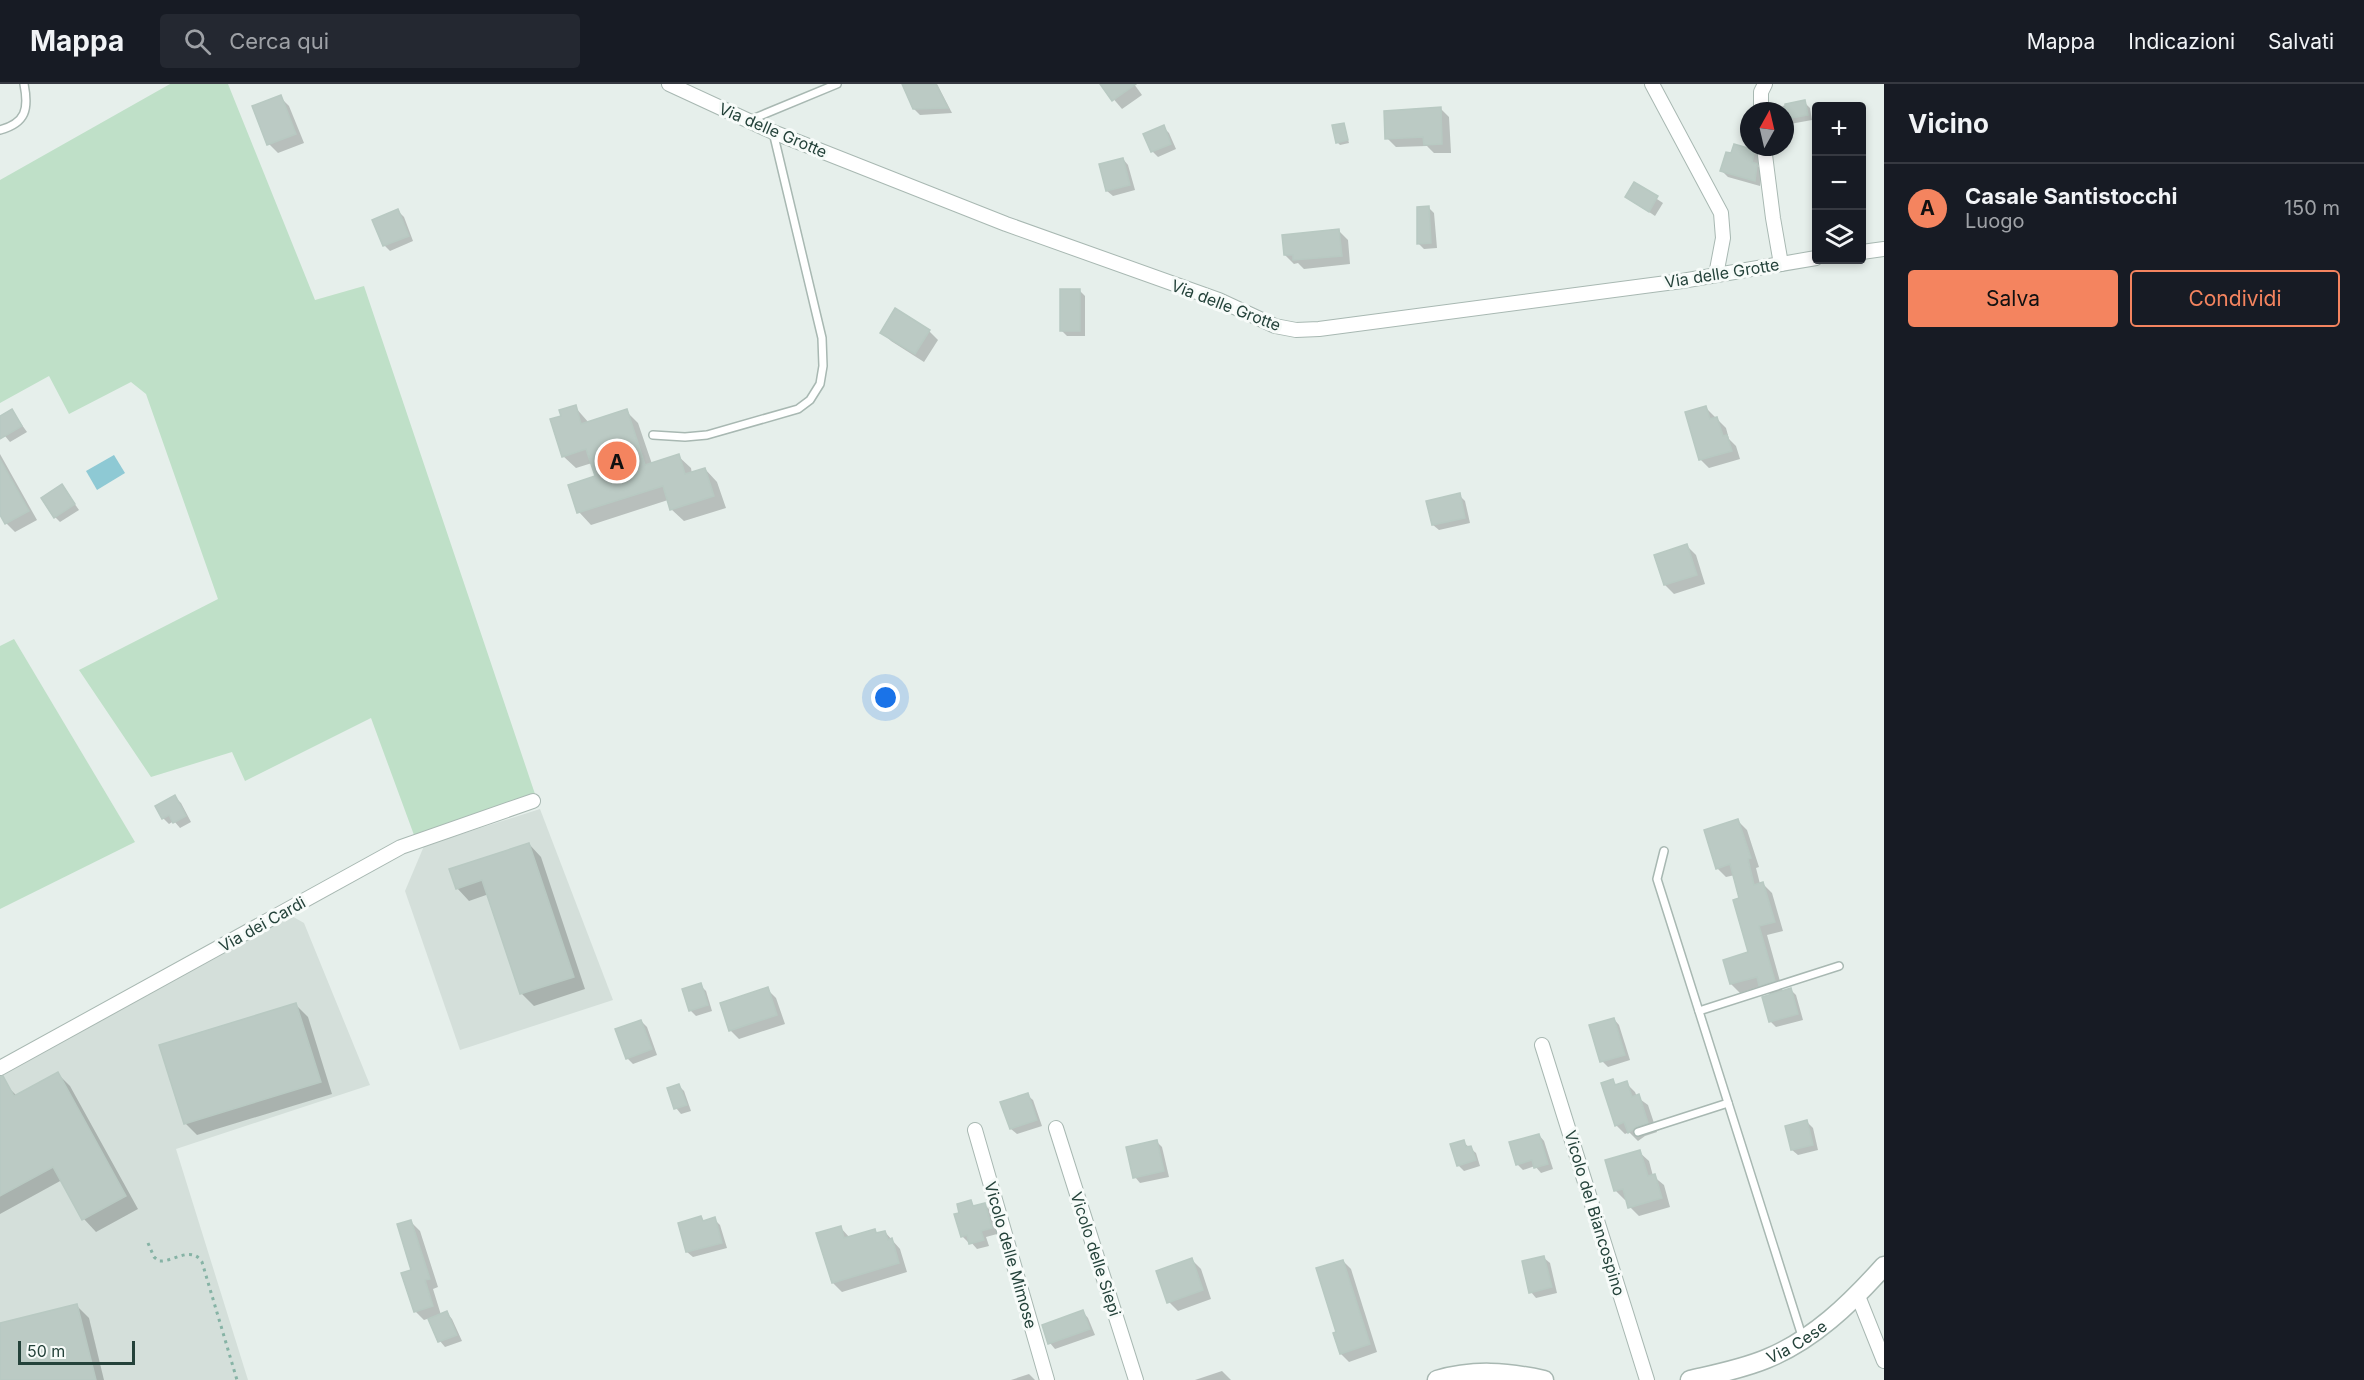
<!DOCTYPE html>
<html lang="it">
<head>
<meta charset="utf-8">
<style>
	body { margin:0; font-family:Inter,sans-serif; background:#242831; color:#f1f3f6 }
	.controls { position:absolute; right:18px; top:18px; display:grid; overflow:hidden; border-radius:6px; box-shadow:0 3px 9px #0003 }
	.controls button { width:54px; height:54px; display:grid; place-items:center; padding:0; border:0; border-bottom:2px solid #363941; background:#171b24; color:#f1f3f6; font:30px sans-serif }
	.compass { position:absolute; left:1740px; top:18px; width:54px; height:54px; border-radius:50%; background:#171b24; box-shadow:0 3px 9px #0003; rotate:8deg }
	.scale { position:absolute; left:18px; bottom:15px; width:117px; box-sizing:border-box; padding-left:6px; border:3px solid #24423a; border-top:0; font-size:16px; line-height:21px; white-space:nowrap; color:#24423a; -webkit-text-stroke:4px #f7fbf9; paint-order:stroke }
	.you { position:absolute; left:886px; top:614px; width:21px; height:21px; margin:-15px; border:4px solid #fff; border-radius:50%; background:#1a73e8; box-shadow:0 0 0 9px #1a73e833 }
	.badge { display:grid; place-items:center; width:39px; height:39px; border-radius:50%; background:#f4845f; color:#111; font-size:20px; font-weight:700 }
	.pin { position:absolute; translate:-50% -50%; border:3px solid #fff; box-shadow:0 2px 6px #0006 }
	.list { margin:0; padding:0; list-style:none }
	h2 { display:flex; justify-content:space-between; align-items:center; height:78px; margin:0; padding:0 24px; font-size:26px }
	h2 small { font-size:20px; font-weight:400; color:#9ea1a6 }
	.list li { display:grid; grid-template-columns:39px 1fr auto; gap:18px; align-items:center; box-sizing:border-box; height:90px; padding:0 24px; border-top:2px solid #363941 }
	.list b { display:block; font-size:22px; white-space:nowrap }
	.list p { margin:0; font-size:20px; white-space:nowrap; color:#9ea1a6 }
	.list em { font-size:20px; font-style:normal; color:#9ea1a6 }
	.actions { display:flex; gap:12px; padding:18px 24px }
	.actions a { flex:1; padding:14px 0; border:2px solid #f4845f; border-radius:6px; text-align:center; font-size:21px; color:#f4845f }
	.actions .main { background:#f4845f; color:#111 }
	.icon { flex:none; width:33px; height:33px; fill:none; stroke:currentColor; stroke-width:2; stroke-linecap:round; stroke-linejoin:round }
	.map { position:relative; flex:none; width:1884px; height:1296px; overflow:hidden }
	header { display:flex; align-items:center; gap:36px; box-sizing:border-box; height:84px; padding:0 30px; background:#171b24; border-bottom:2px solid #363941 }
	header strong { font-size:28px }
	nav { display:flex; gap:33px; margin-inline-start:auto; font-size:21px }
	.search { width:420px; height:54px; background:#242831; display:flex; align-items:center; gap:15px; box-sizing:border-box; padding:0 21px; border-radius:6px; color:#9ea1a6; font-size:22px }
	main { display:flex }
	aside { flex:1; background:#171b24 }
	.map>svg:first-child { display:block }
	.built { fill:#d4dfda }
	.green { fill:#bfe0c8 }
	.water { fill:#8ec9d4 }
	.shadow { fill:#0003 }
	.building { fill:#bbcac4; stroke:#b8c9c2; stroke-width:1.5 }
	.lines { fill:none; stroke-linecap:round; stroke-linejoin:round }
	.service-casing { stroke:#a8b8b2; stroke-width:10 }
	.minor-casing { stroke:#a8b8b2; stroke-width:16 }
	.tertiary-casing { stroke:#a8b8b2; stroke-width:21 }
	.path { stroke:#86b3a5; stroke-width:3; stroke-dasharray:3 4.5; stroke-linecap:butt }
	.service { stroke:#fff; stroke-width:7 }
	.minor { stroke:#fff; stroke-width:14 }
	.tertiary { stroke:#fff; stroke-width:18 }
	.labels { text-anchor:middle; stroke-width:6; stroke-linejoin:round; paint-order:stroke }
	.street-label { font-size:16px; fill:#24423a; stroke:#f7fbf9 }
</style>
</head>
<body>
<header>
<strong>Mappa</strong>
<div class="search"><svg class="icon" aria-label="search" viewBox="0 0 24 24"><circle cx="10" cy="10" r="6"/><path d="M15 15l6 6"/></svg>Cerca qui</div>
<nav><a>Mappa</a><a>Indicazioni</a><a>Salvati</a></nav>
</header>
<main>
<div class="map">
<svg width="1884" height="1296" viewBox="0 0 1884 1296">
	<rect width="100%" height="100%" fill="#e6efeb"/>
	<!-- built -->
	<g class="built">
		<polygon points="540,725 613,916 460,966 405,807 424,762"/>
		<polygon points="290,831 304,839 370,1001 176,1065 248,1296 0,1296 0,986"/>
	</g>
	<!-- green -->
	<g class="green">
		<polygon points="170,0 228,0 315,216 364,202 535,710 414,751 371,634 245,697 232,668 151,693 79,586 218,515 146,310 131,298 69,330 49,292 0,319 0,96"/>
		<polygon points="14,555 135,758 0,825 0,562"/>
	</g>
	<!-- water -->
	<polygon class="water" points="114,371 125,389 97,406 86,387"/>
	<!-- shadow -->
	<g class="shadow">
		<polygon points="910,0 937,0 952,29 920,31 914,25"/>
		<polygon points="1101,0 1134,0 1142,11 1122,25"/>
		<polygon points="280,13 289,22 304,59 278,69 269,60 254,23"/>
		<polygon points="1804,18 1810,24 1812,36 1790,40 1785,35 1785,27 1782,22"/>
		<polygon points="1440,24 1449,33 1451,69 1434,69 1427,62 1396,63 1387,54"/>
		<polygon points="1343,40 1349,59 1340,61 1337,58"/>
		<polygon points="1163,43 1169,49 1176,65 1158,73 1152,67"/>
		<polygon points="1754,67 1760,73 1758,82 1762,87 1760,102 1728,93 1722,87"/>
		<polygon points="1123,75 1128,81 1135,106 1113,112 1107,107"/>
		<polygon points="1634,100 1663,119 1655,132 1627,113"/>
		<polygon points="1428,123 1434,129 1437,164 1424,165 1418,159 1417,136 1419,136"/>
		<polygon points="398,127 404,133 413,157 390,167 384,161"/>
		<polygon points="1339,147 1348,156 1350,180 1304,185 1298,179 1294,180 1285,171"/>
		<polygon points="1080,207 1085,212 1085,252 1067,252 1061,246"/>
		<polygon points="929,247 938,256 924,278 891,257 882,248"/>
		<polygon points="575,323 589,339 626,327 638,339 652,380 678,372 691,384 692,390 705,385 717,398 726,424 684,437 671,425 668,416 591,441 579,428 597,393 592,379 576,384 563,372 563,333"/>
		<polygon points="1706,324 1726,344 1729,355 1736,362 1740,375 1709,384 1700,375"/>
		<polygon points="12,327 27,348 10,358 0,346 0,334"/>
		<polygon points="0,370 37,436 15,448 6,439 0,428"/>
		<polygon points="62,402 79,426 60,438 55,433"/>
		<polygon points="1459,411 1465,417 1470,439 1439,446 1433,441"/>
		<polygon points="1687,462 1696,471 1705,500 1674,510 1665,501 1656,472"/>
		<polygon points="175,713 181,719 191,738 180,744 174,737 169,740 163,734"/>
		<polygon points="1738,737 1747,746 1759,783 1756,784 1760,800 1763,800 1772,809 1783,847 1767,851 1783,908 1790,905 1796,911 1803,936 1776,943 1771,938 1764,914 1771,911 1762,902 1740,909 1731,900 1750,869 1741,815 1735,791 1726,793 1717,784"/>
		<polygon points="529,760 541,773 585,905 534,922 522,910 489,810 469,817 457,804"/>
		<polygon points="700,901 706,907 712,927 696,932 690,926"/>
		<polygon points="767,905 776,914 785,940 739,955 730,946"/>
		<polygon points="296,921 308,933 332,1010 197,1051 185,1039"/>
		<polygon points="1614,935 1619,941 1630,976 1608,983 1602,977"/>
		<polygon points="641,937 647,943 657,971 633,980 627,974"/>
		<polygon points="58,990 70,1002 138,1125 96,1148 84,1135 62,1096 0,1130 0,1006 7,1002 17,1012"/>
		<polygon points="1612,997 1618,1002 1626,999 1635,1008 1637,1013 1648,1021 1657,1048 1645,1052 1638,1057 1629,1048 1625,1050 1616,1041"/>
		<polygon points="679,1002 684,1007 691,1027 681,1030 676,1024"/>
		<polygon points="1027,1011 1033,1016 1042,1042 1017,1050 1011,1045 1002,1019"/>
		<polygon points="1807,1038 1813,1044 1818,1066 1798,1071 1792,1066"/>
		<polygon points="1539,1051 1544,1057 1553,1085 1541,1089 1535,1082 1523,1086 1517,1080"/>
		<polygon points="1157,1058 1162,1063 1169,1093 1140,1099 1135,1093"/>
		<polygon points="1463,1058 1476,1069 1480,1082 1464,1087 1458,1081"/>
		<polygon points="1639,1068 1649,1077 1653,1092 1664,1101 1670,1123 1639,1132 1630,1123 1628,1115 1625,1116 1616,1107 1607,1077"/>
		<polygon points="970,1118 975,1123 984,1120 990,1126 997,1150 986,1153 989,1162 977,1165 970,1157 968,1158 962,1152 961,1130"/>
		<polygon points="701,1134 704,1138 714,1135 720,1141 727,1164 693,1173 687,1168 679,1140"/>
		<polygon points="411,1138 420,1147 438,1203 433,1205 441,1231 447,1229 452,1235 462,1257 445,1263 440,1257 430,1234 424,1236 415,1227"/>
		<polygon points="840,1143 850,1154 875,1146 878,1150 885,1148 900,1165 907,1188 842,1208 833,1199"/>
		<polygon points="1544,1174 1550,1179 1557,1209 1536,1214 1531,1208"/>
		<polygon points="1192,1176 1201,1185 1211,1215 1178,1227 1169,1218"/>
		<polygon points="1343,1177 1351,1185 1377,1268 1349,1278 1341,1270 1338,1249"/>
		<polygon points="77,1222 89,1234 104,1296 0,1296 0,1241"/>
		<polygon points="1083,1228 1088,1234 1095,1251 1055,1265 1050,1259"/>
		<polygon points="1222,1287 1231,1296 1195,1296"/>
		<polygon points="1029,1290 1035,1296 1011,1296"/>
	</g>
	<!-- building -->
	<g class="building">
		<polygon points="902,0 936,0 948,24 913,25"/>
		<polygon points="1100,0 1136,0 1112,17"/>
		<polygon points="281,11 296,50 267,61 252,22"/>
		<polygon points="1805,16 1808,31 1785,35 1785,20"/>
		<polygon points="1441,23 1442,60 1424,61 1423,53 1385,55 1384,27"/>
		<polygon points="1344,39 1348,56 1336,59 1332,41"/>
		<polygon points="1164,41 1171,60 1151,68 1143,50"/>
		<polygon points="1734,60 1755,66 1752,78 1757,80 1755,97 1720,87 1726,68 1731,69"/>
		<polygon points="1123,74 1130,101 1106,107 1099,80"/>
		<polygon points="1634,98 1658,112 1649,128 1625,113"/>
		<polygon points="1429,122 1431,159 1417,160 1417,123"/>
		<polygon points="398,125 409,152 383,162 372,136"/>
		<polygon points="1339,145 1342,172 1293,176 1293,171 1284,171 1282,151"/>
		<rect x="1060" y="205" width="20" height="42"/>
		<polygon points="895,224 930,246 915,270 880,249"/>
		<polygon points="576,321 581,340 627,325 645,381 679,370 685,390 705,384 714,412 670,426 663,402 577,429 568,401 595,392 586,365 562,373 550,335 561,332 559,326"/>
		<polygon points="1706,322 1710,335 1717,333 1723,352 1727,351 1732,367 1699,376 1685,328"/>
		<polygon points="12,325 22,342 0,355 0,332"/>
		<polygon points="0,375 29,427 5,440 0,431"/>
		<polygon points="62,400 75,420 54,434 41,414"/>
		<polygon points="1460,409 1465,434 1432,441 1426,417"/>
		<polygon points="1687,460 1697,491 1664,501 1654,471"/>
		<polygon points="175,711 186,732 173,739 169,731 162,735 155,722"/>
		<polygon points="1738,735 1751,774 1748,775 1754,801 1763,798 1775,838 1759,842 1775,897 1759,902 1757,893 1730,900 1723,876 1748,868 1733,816 1739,814 1730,780 1716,785 1704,746"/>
		<polygon points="529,759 574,893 520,910 482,796 456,805 449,785"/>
		<polygon points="701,899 708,921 689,927 682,905"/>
		<polygon points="768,903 777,931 729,947 720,919"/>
		<polygon points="1791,904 1798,930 1769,938 1762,913"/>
		<polygon points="296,919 321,998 184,1040 159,961"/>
		<polygon points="1614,934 1625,971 1600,978 1589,941"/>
		<polygon points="641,936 652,965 626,975 615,945"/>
		<polygon points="58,988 126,1112 82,1136 53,1083 0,1112 0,993 3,992 14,1012"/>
		<polygon points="1613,995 1615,1001 1627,997 1632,1013 1639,1010 1648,1039 1636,1043 1628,1049 1624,1038 1615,1042 1601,999"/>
		<polygon points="679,1000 687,1021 674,1025 667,1004"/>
		<polygon points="1028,1009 1037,1036 1010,1045 1000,1018"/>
		<polygon points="1807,1036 1813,1061 1791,1066 1785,1042"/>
		<polygon points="1539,1050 1548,1080 1534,1084 1532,1076 1516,1081 1509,1058"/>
		<polygon points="1157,1056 1164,1087 1133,1094 1126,1063"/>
		<polygon points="1464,1056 1466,1063 1471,1062 1476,1076 1457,1082 1450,1060"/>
		<polygon points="1640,1066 1648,1092 1655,1090 1662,1114 1628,1124 1623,1105 1614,1107 1605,1076"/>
		<polygon points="971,1116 973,1122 985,1119 992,1144 981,1147 984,1156 969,1160 967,1151 961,1153 954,1130 959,1129 957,1120"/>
		<polygon points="701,1132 703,1137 715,1133 722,1159 686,1168 678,1139"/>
		<polygon points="411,1136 430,1195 425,1196 433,1222 414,1228 401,1189 411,1186 397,1140"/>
		<polygon points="841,1142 844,1154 875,1145 876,1149 885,1147 888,1156 892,1154 899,1179 832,1199 816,1149"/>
		<polygon points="1544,1172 1552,1203 1529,1209 1522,1177"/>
		<polygon points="1192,1174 1203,1206 1167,1219 1156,1187"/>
		<polygon points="1343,1176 1370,1260 1340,1270 1333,1249 1336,1248 1316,1184"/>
		<polygon points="77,1220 96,1296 0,1296 0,1239"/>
		<polygon points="1083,1226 1090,1245 1048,1260 1042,1241"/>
		<polygon points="447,1227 457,1251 438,1258 428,1235"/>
	</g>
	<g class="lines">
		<defs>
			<g id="service">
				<polyline points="750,36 837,0"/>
				<path d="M0,46c26,-7 29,-21 24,-46"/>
				<polyline points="653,351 685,353 707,351 798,325 810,316 820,300 823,282 822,254 773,48"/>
				<polyline points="1664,767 1657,795 1802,1252"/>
				<polyline points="1699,927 1839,882"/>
				<polyline points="1638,1048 1728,1019"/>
			</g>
			<g id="minor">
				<polyline points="669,0 773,48 1006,140 1219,216 1275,242 1296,246 1319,245 1682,197 1816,174"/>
				<polyline points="1652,0 1721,129 1723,154 1716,191"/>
				<polyline points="1761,27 1761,8 1765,0"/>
				<polyline points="1764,63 1773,134 1781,180"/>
				<polyline points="1862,168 1884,165"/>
				<polyline points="1542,961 1647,1296"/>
				<polyline points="0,984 401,763 533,717"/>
				<polyline points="1056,1044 1136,1296"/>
				<polyline points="975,1046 1047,1296"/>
				<polyline points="1858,1212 1884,1277"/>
			</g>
			<g id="tertiary">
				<path d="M1437,1296c37,-11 70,-8 107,0"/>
				<path id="s1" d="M1690,1296c26,-6 52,-11 76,-21 47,-19 84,-55 118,-93"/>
			</g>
		</defs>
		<!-- service casing -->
		<use href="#service" class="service-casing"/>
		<!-- minor casing -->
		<use href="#minor" class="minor-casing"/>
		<!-- tertiary casing -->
		<use href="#tertiary" class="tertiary-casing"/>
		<!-- path -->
		<path class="path" d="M148,1159l6,14 5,4c15,1 32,-16 43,1l35,118"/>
		<!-- service -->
		<use href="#service" class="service"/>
		<!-- minor -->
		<use href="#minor" class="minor"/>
		<!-- tertiary -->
		<use href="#tertiary" class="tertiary"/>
	</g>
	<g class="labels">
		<!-- street labels -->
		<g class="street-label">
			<text transform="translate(773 46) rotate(23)" y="6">Via delle Grotte</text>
			<text transform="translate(1722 189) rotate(-9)" y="6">Via delle Grotte</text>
			<text transform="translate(1226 221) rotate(21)" y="6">Via delle Grotte</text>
			<text transform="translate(262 840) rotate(-29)" y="6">Via dei Cardi</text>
			<text transform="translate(1595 1129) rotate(73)" y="6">Vicolo del Biancospino</text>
			<text transform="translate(1096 1170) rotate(72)" y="6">Vicolo delle Siepi</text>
			<text transform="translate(1011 1171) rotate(74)" y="6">Vicolo delle Mimose</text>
			<text dy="6" stroke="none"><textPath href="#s1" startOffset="114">Via Cese</textPath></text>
		</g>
	</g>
</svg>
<div class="controls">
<button>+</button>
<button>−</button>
<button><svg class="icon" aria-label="layers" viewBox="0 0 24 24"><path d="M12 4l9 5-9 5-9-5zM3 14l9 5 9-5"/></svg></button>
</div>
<svg class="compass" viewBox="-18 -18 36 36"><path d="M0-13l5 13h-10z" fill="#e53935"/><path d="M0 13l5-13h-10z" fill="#9ea1a6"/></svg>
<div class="scale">50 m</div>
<div class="you"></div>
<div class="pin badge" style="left:617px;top:377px">A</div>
</div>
<aside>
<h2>Vicino<small></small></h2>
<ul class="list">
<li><span class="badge">A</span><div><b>Casale Santistocchi</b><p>Luogo</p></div><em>150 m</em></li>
</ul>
<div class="actions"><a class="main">Salva</a><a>Condividi</a></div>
</aside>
</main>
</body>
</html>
